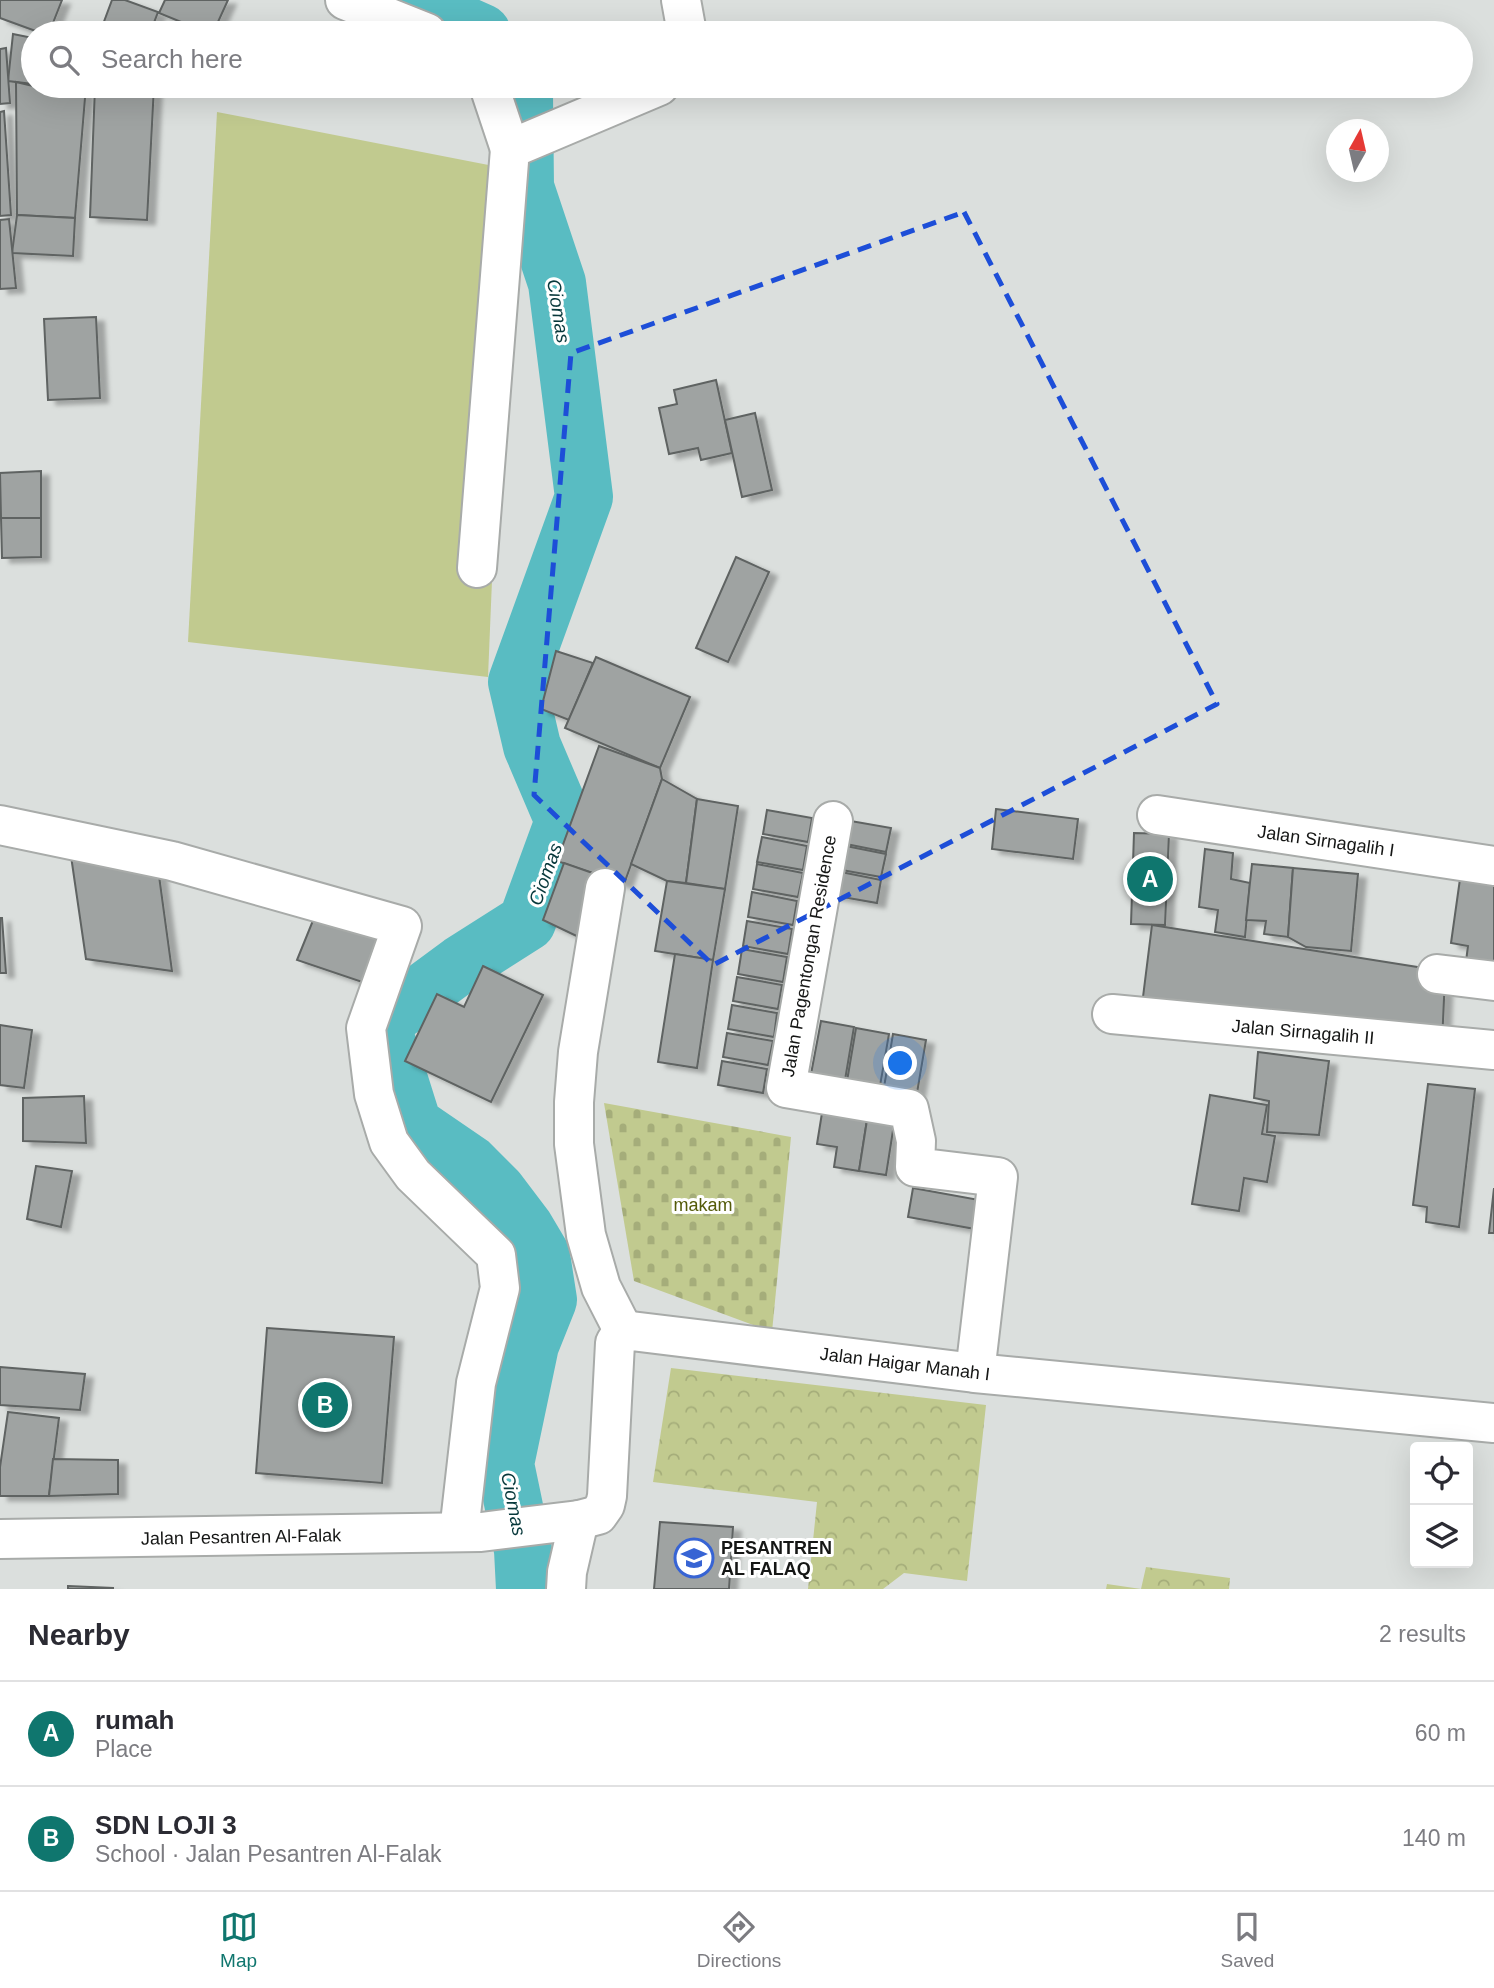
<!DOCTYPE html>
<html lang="en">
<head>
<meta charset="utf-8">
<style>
	body { margin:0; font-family:Arial,sans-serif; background:#f7f7f7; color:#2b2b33 }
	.controls { position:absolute; right:21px; bottom:21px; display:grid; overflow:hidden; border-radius:7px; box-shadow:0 7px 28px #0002 }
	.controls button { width:63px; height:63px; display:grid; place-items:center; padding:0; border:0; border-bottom:2px solid #e1e1e2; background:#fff; color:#2b2b33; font:35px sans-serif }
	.compass { position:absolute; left:1326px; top:119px; width:63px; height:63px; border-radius:50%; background:#fff; box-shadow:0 7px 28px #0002; rotate:8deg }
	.you { position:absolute; left:901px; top:1064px; width:24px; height:24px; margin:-18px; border:5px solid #fff; border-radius:50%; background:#1a73e8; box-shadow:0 0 0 10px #1a73e833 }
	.badge { display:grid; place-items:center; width:46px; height:46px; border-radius:50%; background:#0f766e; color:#fff; font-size:23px; font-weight:700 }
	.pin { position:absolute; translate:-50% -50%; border:4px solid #fff; box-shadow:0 2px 7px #0006 }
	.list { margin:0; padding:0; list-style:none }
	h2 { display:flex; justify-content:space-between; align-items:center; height:91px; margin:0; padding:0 28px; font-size:30px }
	h2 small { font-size:23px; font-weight:400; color:#7c7c81 }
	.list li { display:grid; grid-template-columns:46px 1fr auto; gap:21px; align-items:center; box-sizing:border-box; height:105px; padding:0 28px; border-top:2px solid #e1e1e2 }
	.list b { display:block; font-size:26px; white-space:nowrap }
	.list p { margin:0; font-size:23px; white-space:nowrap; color:#7c7c81 }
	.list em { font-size:23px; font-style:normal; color:#7c7c81 }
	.icon { flex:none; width:38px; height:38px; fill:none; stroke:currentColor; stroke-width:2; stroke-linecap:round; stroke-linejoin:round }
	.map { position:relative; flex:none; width:1494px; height:1589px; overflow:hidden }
	.search { position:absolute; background:#fff; box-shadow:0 7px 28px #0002; left:21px; right:21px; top:21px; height:77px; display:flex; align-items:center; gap:18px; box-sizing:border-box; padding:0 24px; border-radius:38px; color:#7c7c81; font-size:26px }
	.sheet { height:301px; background:#fff }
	nav { display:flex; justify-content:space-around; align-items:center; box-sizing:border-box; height:98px; border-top:2px solid #e1e1e2; background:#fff; font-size:19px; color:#7c7c81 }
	nav a { display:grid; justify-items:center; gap:4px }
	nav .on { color:#0f766e }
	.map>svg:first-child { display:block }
	.grass { fill:#c1ca8f }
	.forest { fill:url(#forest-crowns) }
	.cemetery { fill:url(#cemetery-stones) }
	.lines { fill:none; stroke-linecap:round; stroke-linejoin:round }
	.river { stroke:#59bcc2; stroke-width:58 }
	.building { fill:#9fa3a2; stroke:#5f6362; stroke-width:2; filter:url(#shadow) }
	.minor-casing { stroke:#a8aba9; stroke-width:42 }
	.minor { stroke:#fff; stroke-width:38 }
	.marked { fill:none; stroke:#1d4ed8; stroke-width:5; stroke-dasharray:14 9; stroke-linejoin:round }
	.labels { text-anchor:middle; stroke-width:6; stroke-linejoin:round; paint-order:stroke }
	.street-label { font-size:18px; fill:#151615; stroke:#fff }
	.park-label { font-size:18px; fill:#545b09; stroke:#fff }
	.poi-label { font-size:18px; font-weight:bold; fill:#151615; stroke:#fff; text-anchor:start }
	.water-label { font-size:19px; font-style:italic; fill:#07383b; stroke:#fff }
</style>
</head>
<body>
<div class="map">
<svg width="1494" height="1589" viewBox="0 0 1494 1589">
	<defs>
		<pattern id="forest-crowns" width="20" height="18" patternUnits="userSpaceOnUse" patternTransform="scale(1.75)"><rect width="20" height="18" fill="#c1ca8f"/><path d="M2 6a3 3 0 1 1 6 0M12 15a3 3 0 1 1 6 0" fill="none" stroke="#a5ad7a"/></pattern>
		<pattern id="cemetery-stones" width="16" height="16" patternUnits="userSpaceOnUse" patternTransform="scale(1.75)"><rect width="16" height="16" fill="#c1ca8f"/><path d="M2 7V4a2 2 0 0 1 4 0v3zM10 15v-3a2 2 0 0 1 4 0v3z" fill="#a5ad7a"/></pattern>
		<filter id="shadow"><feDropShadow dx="8" dy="4.5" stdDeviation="2" flood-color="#0004"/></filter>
	</defs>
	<rect width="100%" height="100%" fill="#dbdfdd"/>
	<!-- grass -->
	<polygon class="grass" points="217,112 509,169 488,677 188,642"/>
	<!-- forest -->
	<g class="forest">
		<polygon points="671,1368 986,1405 967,1581 904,1573 883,1589 808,1589 817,1502 653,1482"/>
		<polygon points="1146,1567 1230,1578 1229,1589 1106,1589 1107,1584 1141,1589"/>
	</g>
	<!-- cemetery -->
	<polygon class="cemetery" points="604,1103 791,1137 772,1332 634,1281"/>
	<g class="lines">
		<!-- river -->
		<g class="river">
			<polyline points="409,0 482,33"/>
			<polyline points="519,86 524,95 525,187 557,283 584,497 517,682 532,746 564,821 527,922 461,964 381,1023 413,1125 470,1164 497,1191 525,1228 541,1255 548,1300 530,1345 505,1464 523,1550 525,1589"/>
		</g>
	</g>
	<!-- building -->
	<g class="building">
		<polygon points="0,0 62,0 49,33 41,33 0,18"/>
		<polygon points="112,0 125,0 158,12 150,33 115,33 102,27"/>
		<polygon points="165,0 228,0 213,33 208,33 159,13"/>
		<polygon points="13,34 33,38 33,84 8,81"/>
		<polygon points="6,48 10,103 0,104 0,49"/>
		<polygon points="16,82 33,86 86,86 75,218 17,215"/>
		<polygon points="95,86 154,86 147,220 90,217"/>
		<polygon points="4,111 11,215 0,216 0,112"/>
		<polygon points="17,215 75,218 73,256 12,253"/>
		<polygon points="9,219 16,288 0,289 0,220"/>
		<polygon points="96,317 100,398 48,400 44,319"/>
		<polygon points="716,380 732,453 701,460 698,448 669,454 659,408 677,404 674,390"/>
		<polygon points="755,413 772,490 742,497 725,420"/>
		<polygon points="41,471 41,518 1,518 0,473"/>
		<polygon points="1,518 41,518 41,557 2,558"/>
		<polygon points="736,557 769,572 728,662 696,648"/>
		<polygon points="556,651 593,663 569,720 541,709"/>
		<polygon points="596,657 690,697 660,768 565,728"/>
		<polygon points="599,746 660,768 662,779 624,884 557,861"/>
		<polygon points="662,779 697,799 686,883 667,881 631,864"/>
		<polygon points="697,799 738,806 725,889 686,883"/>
		<polygon points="996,809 1078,819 1073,859 992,849"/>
		<polygon points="767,810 812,818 808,842 763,834"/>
		<polygon points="845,820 891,828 886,852 841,843"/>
		<polygon points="1134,833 1169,834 1165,925 1131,924"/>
		<polygon points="762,837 807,846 803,870 757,862"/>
		<polygon points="841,845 886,854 881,877 836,869"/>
		<polygon points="1205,849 1233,853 1231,879 1250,883 1245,937 1215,932 1218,910 1199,907"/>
		<polygon points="71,856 157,861 172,971 86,959"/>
		<polygon points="564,863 604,877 587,941 543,920"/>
		<polygon points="757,864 803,873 798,897 753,889"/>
		<polygon points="1252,864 1293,868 1288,937 1264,934 1266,921 1246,920"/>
		<polygon points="1293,868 1358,874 1351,951 1306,947 1288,937"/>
		<polygon points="836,871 881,880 877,903 831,895"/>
		<polygon points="1460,879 1494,884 1494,973 1465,969 1468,946 1451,943"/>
		<polygon points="667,881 725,889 713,960 655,951"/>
		<polygon points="752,892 797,901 793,925 748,917"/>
		<polygon points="0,918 2,918 6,973 0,973"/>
		<polygon points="314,918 383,938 371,985 297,960"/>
		<polygon points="747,921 792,929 788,954 743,946"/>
		<polygon points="1152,925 1430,969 1445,977 1442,1043 1141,1013"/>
		<polygon points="742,949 787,957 783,982 738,974"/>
		<polygon points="675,954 713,960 697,1068 658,1062"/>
		<polygon points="483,966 543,995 491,1102 405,1061 437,994 464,1007"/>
		<polygon points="737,977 782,985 778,1009 733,1001"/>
		<polygon points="732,1005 777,1013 774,1037 728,1029"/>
		<polygon points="821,1021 854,1027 845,1080 811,1074"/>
		<polygon points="0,1025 32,1030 24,1088 0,1085"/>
		<polygon points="856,1028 889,1034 880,1086 847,1081"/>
		<polygon points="727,1033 773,1041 768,1065 723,1057"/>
		<polygon points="893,1034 926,1040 917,1093 884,1087"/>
		<polygon points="1258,1052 1329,1061 1319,1135 1267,1132 1269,1101 1254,1098"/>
		<polygon points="722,1061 767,1069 763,1093 718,1085"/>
		<polygon points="1428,1084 1475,1089 1459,1227 1426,1222 1427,1207 1413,1205"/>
		<polygon points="1210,1095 1267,1105 1262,1134 1275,1136 1267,1182 1244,1178 1239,1211 1192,1204"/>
		<polygon points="84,1096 86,1143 23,1141 23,1098"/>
		<polygon points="822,1113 867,1120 859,1171 834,1167 837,1147 817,1144"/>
		<polygon points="867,1120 894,1124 886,1175 859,1171"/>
		<polygon points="36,1166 72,1171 61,1227 27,1219"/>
		<polygon points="913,1188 979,1200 975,1229 908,1217"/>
		<polygon points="1494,1188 1494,1233 1489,1233"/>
		<polygon points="267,1328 394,1337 382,1483 256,1473"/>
		<polygon points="0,1367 85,1374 80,1410 0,1405"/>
		<polygon points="8,1412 59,1418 49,1496 0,1496 0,1467"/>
		<polygon points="53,1459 118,1460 118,1494 49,1496"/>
		<polygon points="660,1522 733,1527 729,1589 654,1589"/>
		<polygon points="68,1586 113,1588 113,1589 68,1589"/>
	</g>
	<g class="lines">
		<defs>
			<g id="minor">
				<polyline points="345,0 427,33"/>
				<polyline points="681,0 687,33"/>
				<polyline points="489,86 510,149"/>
				<polyline points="477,568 510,149 659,86"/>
				<polyline points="1157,815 1494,866"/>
				<polyline points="833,821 786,1088 909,1109 916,1141 915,1167 998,1177 975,1373"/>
				<polyline points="0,825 172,861 402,926 366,1028 374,1094 389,1142 413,1175 496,1255 500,1288 476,1383 459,1532"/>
				<polyline points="605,888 578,1052 574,1102 574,1144 586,1235 601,1287 623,1330"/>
				<polyline points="1437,974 1494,981"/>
				<polyline points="1112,1014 1494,1050"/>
				<polyline points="0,1539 481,1532 579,1520 598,1515 605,1505 607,1496 615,1343 623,1330 975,1373 1494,1423"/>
				<polyline points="566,1589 567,1572 579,1520"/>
			</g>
		</defs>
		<!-- minor casing -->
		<use href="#minor" class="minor-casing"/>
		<!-- minor -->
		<use href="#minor" class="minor"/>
	</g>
	<!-- marked area -->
	<path class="marked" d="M964,212l253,492 -504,261 -179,-170 37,-442z"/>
	<!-- icons -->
	<defs>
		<symbol id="school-ring" viewBox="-11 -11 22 22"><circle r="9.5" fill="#fff" stroke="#3764d4" stroke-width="1.5"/><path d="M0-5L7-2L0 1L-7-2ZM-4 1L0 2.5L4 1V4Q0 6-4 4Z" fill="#3764d4"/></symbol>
	</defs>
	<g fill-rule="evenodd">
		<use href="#school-ring" x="672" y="1536" width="44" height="44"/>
	</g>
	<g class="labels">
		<!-- street labels -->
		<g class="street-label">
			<text transform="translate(1326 841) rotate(8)" y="6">Jalan Sirnagalih I</text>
			<text transform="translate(809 956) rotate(-80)" y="6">Jalan Pagentongan Residence</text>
			<text transform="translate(1303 1032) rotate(5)" y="6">Jalan Sirnagalih II</text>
			<text transform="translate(905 1364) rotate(7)" y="6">Jalan Haigar Manah I</text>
			<text transform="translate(241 1537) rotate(-1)" y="6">Jalan Pesantren Al-Falak</text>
		</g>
		<!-- park labels -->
		<g class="park-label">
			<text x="703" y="1211">makam</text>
		</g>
		<!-- poi labels -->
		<g class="poi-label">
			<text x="721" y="1554">PESANTREN<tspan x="721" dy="21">AL FALAQ</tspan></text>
		</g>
		<!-- water labels -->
		<g class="water-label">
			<text transform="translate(559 311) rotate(81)" y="7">Ciomas</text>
			<text transform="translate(545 874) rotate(-70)" y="7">Ciomas</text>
			<text transform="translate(514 1504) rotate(79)" y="7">Ciomas</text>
		</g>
	</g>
</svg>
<div class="controls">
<button><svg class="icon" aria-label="locate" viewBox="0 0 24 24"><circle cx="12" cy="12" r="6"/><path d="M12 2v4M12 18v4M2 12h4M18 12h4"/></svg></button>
<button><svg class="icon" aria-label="layers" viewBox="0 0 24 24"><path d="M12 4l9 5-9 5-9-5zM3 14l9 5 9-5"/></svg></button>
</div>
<svg class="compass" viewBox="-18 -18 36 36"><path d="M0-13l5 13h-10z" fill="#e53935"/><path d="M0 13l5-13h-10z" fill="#7c7c81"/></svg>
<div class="you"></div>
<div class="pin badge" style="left:1150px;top:879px">A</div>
<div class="pin badge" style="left:325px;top:1405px">B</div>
<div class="search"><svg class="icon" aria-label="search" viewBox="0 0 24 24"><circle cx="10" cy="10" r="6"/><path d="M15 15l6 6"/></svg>Search here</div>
</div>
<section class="sheet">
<h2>Nearby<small>2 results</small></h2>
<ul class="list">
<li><span class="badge">A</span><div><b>rumah</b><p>Place</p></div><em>60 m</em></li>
<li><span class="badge">B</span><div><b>SDN LOJI 3</b><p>School · Jalan Pesantren Al-Falak</p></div><em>140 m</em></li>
</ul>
</section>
<nav>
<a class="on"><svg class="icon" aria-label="map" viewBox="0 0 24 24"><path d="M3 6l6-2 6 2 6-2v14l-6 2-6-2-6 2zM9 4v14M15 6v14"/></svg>Map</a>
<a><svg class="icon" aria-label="directions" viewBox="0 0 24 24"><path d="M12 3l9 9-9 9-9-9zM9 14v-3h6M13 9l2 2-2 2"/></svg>Directions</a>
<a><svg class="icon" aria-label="saved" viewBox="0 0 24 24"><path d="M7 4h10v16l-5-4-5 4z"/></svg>Saved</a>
</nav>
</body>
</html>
